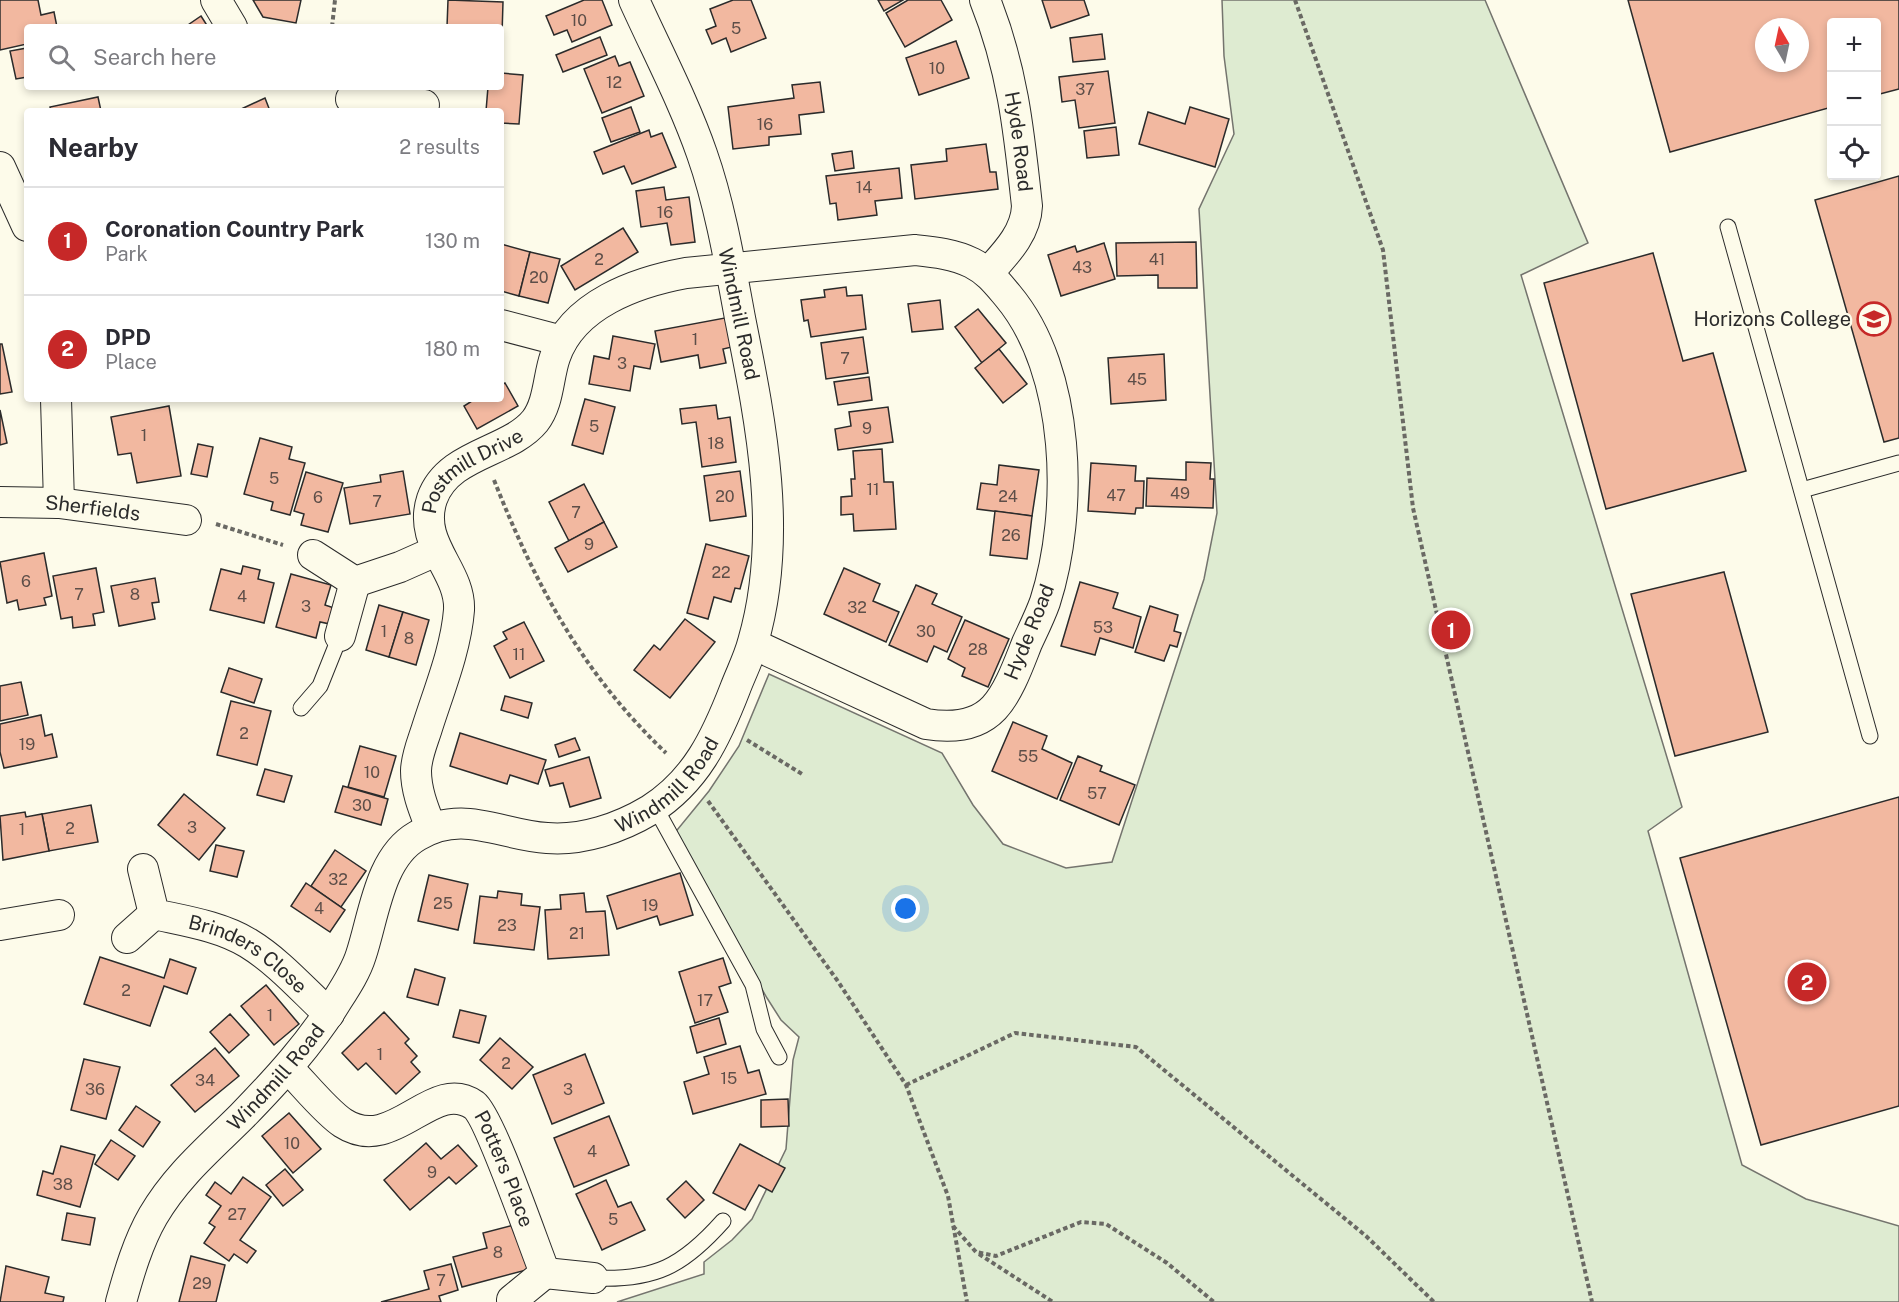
<!DOCTYPE html>
<html lang="en">
<head>
<meta charset="utf-8">
<style>
	body { margin:0; font-family:"Public Sans",sans-serif; background:#f7f7f7; color:#2b2b33 }
	.controls { position:absolute; right:18px; top:18px; display:grid; overflow:hidden; border-radius:6px; box-shadow:0 3px 9px #0003 }
	.controls button { width:54px; height:54px; display:grid; place-items:center; padding:0; border:0; border-bottom:2px solid #e1e1e2; background:#fff; color:#2b2b33; font:30px sans-serif }
	.compass { position:absolute; left:1755px; top:18px; width:54px; height:54px; border-radius:50%; background:#fff; box-shadow:0 3px 9px #0003; rotate:351deg }
	.you { position:absolute; left:906px; top:909px; width:21px; height:21px; margin:-15px; border:4px solid #fff; border-radius:50%; background:#1a73e8; box-shadow:0 0 0 9px #1a73e833 }
	.badge { display:grid; place-items:center; width:39px; height:39px; border-radius:50%; background:#c62828; color:#fff; font-size:20px; font-weight:700 }
	.pin { position:absolute; translate:-50% -50%; border:3px solid #fff; box-shadow:0 2px 6px #0006 }
	.list { margin:0; padding:0; list-style:none }
	h2 { display:flex; justify-content:space-between; align-items:center; height:78px; margin:0; padding:0 24px; font-size:26px }
	h2 small { font-size:20px; font-weight:400; color:#7c7c81 }
	.list li { display:grid; grid-template-columns:39px 1fr auto; gap:18px; align-items:center; box-sizing:border-box; height:108px; padding:0 24px; border-top:2px solid #e1e1e2 }
	.list b { display:block; font-size:22px; white-space:nowrap }
	.list p { margin:0; font-size:20px; white-space:nowrap; color:#7c7c81 }
	.list em { font-size:20px; font-style:normal; color:#7c7c81 }
	.icon { flex:none; width:33px; height:33px; fill:none; stroke:currentColor; stroke-width:2; stroke-linecap:round; stroke-linejoin:round }
	.map { position:relative; flex:none; width:1899px; height:1302px; overflow:hidden }
	.search { position:absolute; background:#fff; box-shadow:0 3px 9px #0003; left:24px; top:24px; width:480px; height:66px; display:flex; align-items:center; gap:15px; box-sizing:border-box; padding:0 21px; border-radius:6px; color:#7c7c81; font-size:22px }
	.panel { position:absolute; background:#fff; box-shadow:0 3px 9px #0003; left:24px; top:108px; width:480px; height:294px; border-radius:6px }
	.map>svg:first-child { display:block }
	.green { fill:#deebd1; stroke:#74746e; stroke-width:1.5 }
	.building { fill:#f2b8a0; stroke:#2b2b2b; stroke-width:1.5; fill-rule:evenodd }
	.lines { fill:none; stroke-linecap:round; stroke-linejoin:round }
	.service-casing { stroke:#2b2b2b; stroke-width:17 }
	.minor-casing { stroke:#2b2b2b; stroke-width:32 }
	.path { stroke:#6a6964; stroke-width:4; stroke-dasharray:4.5 3; stroke-linecap:butt }
	.service { stroke:#fdfbea; stroke-width:15 }
	.minor { stroke:#fdfbea; stroke-width:30 }
	.labels { text-anchor:middle; stroke-width:4.5; stroke-linejoin:round; paint-order:stroke }
	.number-label { font-size:16px; fill:#5d4e48 }
	.street-label { font-size:20px; fill:#2b2b2b; stroke:#fdfbea }
	.poi-label { font-size:20px; fill:#2b2b2b; stroke:#fdfbea; text-anchor:end }
</style>
</head>
<body>
<div class="map">
<svg width="1899" height="1302" viewBox="0 0 1899 1302">
	<rect width="100%" height="100%" fill="#fdfbea"/>
	<!-- green -->
	<polygon class="green" points="1222,0 1485,0 1588,243 1521,275 1682,807 1648,831 1742,1165 1806,1199 1899,1226 1899,1302 617,1302 704,1274 704,1262 732,1240 752,1219 786,1149 793,1060 799,1037 781,1020 767,998 673,835 709,791 739,746 769,674 942,753 973,805 1003,844 1066,868 1112,862 1204,579 1217,513 1199,209 1234,134 1224,56"/>
	<!-- building -->
	<g class="building">
		<polygon points="0,0 38,0 41,15 54,12 57,27 27,27 27,44 0,50"/>
		<polygon points="253,0 301,0 296,23 263,17"/>
		<polygon points="448,0 503,2 502,35 501,27 447,27"/>
		<polygon points="584,0 602,0 612,25 572,42 567,30 554,35 546,16"/>
		<polygon points="733,0 751,0 766,38 731,52 726,38 712,44 706,30 716,26 710,9"/>
		<polygon points="878,0 903,0 884,11"/>
		<polygon points="908,0 941,0 952,20 905,47 886,13"/>
		<polygon points="1042,0 1084,0 1089,15 1051,28"/>
		<path d="M1628,0h271v89l-23,6v-73h-44v85l-162,45zM1764,27h36v36h-36z"/>
		<polygon points="201,16 208,27 185,27"/>
		<polygon points="1102,34 1105,59 1073,62 1070,38"/>
		<polygon points="600,37 607,55 563,72 556,55"/>
		<polygon points="956,41 969,78 919,95 906,58"/>
		<polygon points="27,48 27,77 16,79 10,51"/>
		<polygon points="615,56 619,66 630,62 644,96 602,113 584,69"/>
		<polygon points="1108,71 1115,123 1079,128 1075,100 1062,102 1059,77"/>
		<polygon points="501,73 523,75 519,124 501,123 501,111 486,111 488,87 501,87"/>
		<polygon points="820,82 824,112 799,115 801,134 769,137 769,145 733,149 728,107 794,98 792,85"/>
		<polygon points="98,97 101,111 51,111 50,107"/>
		<polygon points="265,98 270,111 237,111"/>
		<polygon points="631,107 640,132 611,142 602,118"/>
		<polygon points="1190,107 1229,119 1215,167 1139,144 1148,112 1185,124"/>
		<polygon points="1116,127 1119,155 1087,158 1084,131"/>
		<polygon points="649,130 651,137 662,133 676,167 632,184 624,166 603,174 594,152"/>
		<polygon points="986,144 990,172 996,172 998,189 915,199 911,165 947,161 946,149"/>
		<polygon points="852,151 854,168 835,171 832,154"/>
		<polygon points="899,168 902,198 875,201 877,215 838,220 836,203 830,204 826,176"/>
		<polygon points="1899,176 1899,438 1884,442 1815,200"/>
		<polygon points="664,187 666,200 689,197 695,242 671,245 667,223 641,227 636,191"/>
		<polygon points="623,228 638,252 575,290 561,266"/>
		<polygon points="1196,242 1197,288 1158,288 1158,275 1117,276 1116,243"/>
		<polygon points="1104,243 1115,279 1061,296 1048,255 1075,246 1077,252"/>
		<polygon points="501,244 530,252 519,296 501,291"/>
		<polygon points="530,252 560,259 548,303 519,296"/>
		<polygon points="1653,253 1683,361 1713,353 1746,471 1606,509 1544,283"/>
		<polygon points="846,287 847,296 862,295 866,329 811,337 808,320 804,321 801,300 825,297 824,290"/>
		<polygon points="940,300 943,329 912,332 908,304"/>
		<polygon points="978,309 1006,343 982,363 955,327"/>
		<polygon points="730,317 736,346 723,349 726,363 700,368 698,355 661,362 655,331"/>
		<polygon points="613,336 655,344 650,369 634,366 630,391 589,384 594,356 609,359"/>
		<polygon points="863,337 868,373 826,379 821,343"/>
		<polygon points="0,344 2,344 12,392 0,394"/>
		<polygon points="999,349 1027,384 1003,403 975,368"/>
		<polygon points="1164,354 1166,400 1111,404 1108,358"/>
		<polygon points="869,377 872,400 838,405 834,382"/>
		<polygon points="505,383 518,406 477,429 464,406 475,399 501,399 501,385"/>
		<polygon points="585,399 615,407 603,454 572,445"/>
		<polygon points="716,405 718,419 730,417 736,462 702,467 696,422 682,424 680,409"/>
		<polygon points="169,406 181,476 137,483 131,453 118,455 111,417"/>
		<polygon points="888,407 893,442 838,450 835,429 851,426 849,412"/>
		<polygon points="0,410 7,443 0,445"/>
		<polygon points="260,438 292,447 289,459 305,463 290,515 271,510 273,502 244,494"/>
		<polygon points="198,444 213,447 207,477 191,474"/>
		<polygon points="882,449 884,482 893,482 896,529 854,531 853,514 841,515 841,497 852,496 851,479 855,479 853,451"/>
		<polygon points="1186,462 1211,463 1210,479 1214,479 1213,508 1146,506 1147,478 1186,480"/>
		<polygon points="1091,463 1136,466 1135,481 1144,481 1143,508 1136,508 1135,514 1088,511"/>
		<polygon points="999,465 1039,470 1032,516 977,509 981,483 997,485"/>
		<polygon points="403,471 410,514 350,524 344,488 381,482 380,475"/>
		<polygon points="740,471 746,516 710,521 704,476"/>
		<polygon points="306,472 343,483 328,532 301,525 304,514 294,511"/>
		<polygon points="584,484 604,522 569,541 549,502"/>
		<polygon points="995,511 1032,516 1027,559 990,555"/>
		<polygon points="604,522 617,547 568,572 555,548"/>
		<polygon points="706,544 749,556 740,589 735,588 731,602 714,597 708,619 687,613"/>
		<polygon points="44,553 52,596 44,598 46,605 19,610 17,600 7,603 0,562"/>
		<polygon points="243,566 260,570 258,579 274,583 264,623 210,610 221,569 241,574"/>
		<polygon points="96,568 104,612 93,614 95,625 73,628 72,617 61,619 53,576"/>
		<polygon points="844,568 880,584 873,601 899,612 886,642 824,614"/>
		<polygon points="1724,572 1768,732 1675,756 1631,594"/>
		<polygon points="291,574 331,585 325,605 334,608 330,624 320,622 316,638 276,627"/>
		<polygon points="155,578 159,602 152,603 155,619 119,626 111,586"/>
		<polygon points="1080,582 1118,593 1113,608 1141,617 1133,648 1100,638 1095,655 1061,646"/>
		<polygon points="916,585 937,594 932,604 962,617 947,652 934,646 927,662 889,645"/>
		<polygon points="379,605 403,612 389,657 366,650"/>
		<polygon points="1150,606 1178,615 1174,631 1181,633 1177,647 1170,645 1164,661 1135,652"/>
		<polygon points="403,612 429,620 416,665 389,657"/>
		<polygon points="685,619 715,642 670,698 634,670 654,645 660,650"/>
		<polygon points="965,620 1009,639 988,687 962,676 965,668 948,659"/>
		<polygon points="524,622 544,661 510,678 494,646 507,639 503,632"/>
		<polygon points="229,668 262,679 254,703 221,692"/>
		<polygon points="21,682 28,715 0,721 0,686"/>
		<polygon points="505,696 532,703 528,718 501,710"/>
		<polygon points="231,701 271,711 257,765 217,755"/>
		<polygon points="41,715 45,736 52,734 57,757 4,768 0,752 0,724"/>
		<polygon points="1013,722 1047,736 1042,749 1072,763 1057,799 992,771"/>
		<polygon points="460,733 546,760 538,784 510,775 507,784 450,766"/>
		<polygon points="575,738 580,750 559,757 555,745"/>
		<polygon points="360,746 396,756 384,797 348,787"/>
		<polygon points="1078,756 1102,766 1100,771 1135,785 1119,825 1060,800"/>
		<polygon points="589,757 601,798 570,807 563,783 550,786 545,770"/>
		<polygon points="265,769 292,776 284,802 257,795"/>
		<polygon points="343,786 388,799 381,825 335,812"/>
		<polygon points="184,794 225,828 199,860 158,825"/>
		<polygon points="1899,797 1899,1106 1761,1145 1680,858"/>
		<polygon points="91,805 98,842 49,851 42,814"/>
		<polygon points="25,812 26,817 42,814 49,851 3,860 0,816"/>
		<polygon points="216,845 244,851 237,877 210,871"/>
		<polygon points="335,850 366,871 341,907 311,886"/>
		<polygon points="680,873 693,915 660,925 657,916 617,929 607,896"/>
		<polygon points="429,875 468,884 458,930 418,921"/>
		<polygon points="306,883 345,910 330,932 291,906"/>
		<polygon points="498,891 522,894 521,905 540,907 534,950 474,943 480,896 497,898"/>
		<polygon points="584,893 586,912 605,911 609,955 548,959 545,910 561,909 560,895"/>
		<polygon points="100,957 164,978 170,959 196,968 187,994 164,986 150,1026 84,1004"/>
		<polygon points="723,958 731,983 719,987 728,1012 695,1023 679,972"/>
		<polygon points="415,969 445,978 438,1005 407,997"/>
		<polygon points="266,985 299,1024 274,1045 241,1006"/>
		<polygon points="460,1010 486,1016 479,1043 453,1037"/>
		<polygon points="384,1012 409,1039 405,1043 417,1056 411,1062 420,1072 396,1094 366,1063 358,1070 342,1053"/>
		<polygon points="230,1014 249,1035 229,1053 210,1032"/>
		<polygon points="719,1018 726,1044 697,1053 690,1027"/>
		<polygon points="500,1038 533,1067 512,1089 480,1060"/>
		<polygon points="740,1046 748,1073 759,1070 766,1094 693,1114 684,1082 709,1074 704,1057"/>
		<polygon points="215,1048 239,1076 195,1112 171,1085"/>
		<polygon points="585,1054 604,1103 552,1124 533,1075"/>
		<polygon points="84,1059 120,1067 106,1119 71,1110"/>
		<polygon points="788,1099 789,1126 761,1127 761,1100"/>
		<polygon points="136,1106 160,1122 143,1147 119,1130"/>
		<polygon points="289,1113 321,1149 293,1173 262,1136"/>
		<polygon points="609,1116 629,1165 574,1187 554,1138"/>
		<polygon points="111,1140 135,1156 118,1180 95,1164"/>
		<polygon points="426,1143 441,1159 458,1145 477,1166 456,1184 449,1177 410,1210 384,1180"/>
		<polygon points="740,1144 785,1168 772,1192 759,1185 745,1210 713,1193"/>
		<polygon points="61,1146 95,1155 80,1207 37,1195 43,1171 53,1174"/>
		<polygon points="285,1169 303,1190 283,1206 266,1185"/>
		<polygon points="243,1177 271,1197 240,1240 256,1251 247,1263 234,1254 229,1261 204,1243 215,1227 209,1223 221,1206 206,1195 215,1182 231,1194"/>
		<polygon points="606,1180 618,1207 631,1202 645,1230 602,1250 576,1194"/>
		<polygon points="686,1181 704,1200 685,1218 667,1199"/>
		<polygon points="67,1213 95,1218 90,1245 62,1240"/>
		<polygon points="518,1224 530,1269 462,1287 453,1257 487,1248 483,1233"/>
		<polygon points="191,1256 225,1265 216,1302 179,1302"/>
		<polygon points="451,1264 458,1290 439,1296 441,1302 381,1302 429,1289 424,1271"/>
		<polygon points="6,1266 49,1277 45,1293 64,1297 63,1302 0,1302"/>
	</g>
	<g class="lines">
		<defs>
			<g id="service">
				<polyline points="1728,227 1870,736"/>
				<polyline points="1802,490 1899,463"/>
				<polyline points="301,708 320,686 340,636"/>
				<polyline points="655,807 753,985 764,1029 779,1057"/>
				<path d="M593,1278c62,3 90,-12 130,-57"/>
			</g>
			<g id="minor">
				<polyline points="216,0 232,27"/>
				<path id="s1" d="M985,0c28,70 34,132 42,206 -1,27 -21,47 -39,67"/>
				<polyline points="351,99 424,105"/>
				<polyline points="0,167 27,226"/>
				<polyline points="501,325 562,341"/>
				<polyline points="56,399 59,503"/>
				<path id="s2" d="M0,502l59,1 127,17"/>
				<polyline points="313,555 355,582 400,567 436,551"/>
				<polyline points="340,636 355,582"/>
				<path id="s3" d="M431,828c-7,-18 -15,-37 -15,-57 0,-14 7,-30 11,-43 12,-38 29,-79 32,-118 2,-40 -42,-66 -27,-111 16,-46 77,-46 103,-78 14,-18 13,-44 20,-64 18,-53 82,-75 131,-84l229,-23c19,2 39,4 57,13 16,8 25,20 36,33 63,75 66,216 37,306 -5,14 -12,28 -18,41 -8,20 -18,49 -33,65 -18,19 -44,20 -68,16l-173,-80"/>
				<path id="s4" d="M143,869l11,45c31,7 66,12 94,29 31,19 55,47 81,71"/>
				<polyline points="0,925 59,915"/>
				<polyline points="127,938 154,914"/>
				<path id="s5" d="M288,1068c15,15 38,44 55,55 51,33 89,-47 131,-18 16,12 60,141 71,168l-33,27"/>
				<polyline points="545,1273 593,1278"/>
				<path id="s6" d="M121,1302c8,-29 17,-60 32,-86 24,-41 57,-68 89,-100 36,-37 69,-73 96,-117 9,-14 18,-28 23,-44 13,-39 18,-97 56,-119 45,-28 83,-1 130,2 35,3 73,-10 103,-28 46,-29 66,-72 85,-121 6,-16 14,-31 18,-47 31,-106 8,-219 -13,-324 -10,-54 -20,-113 -38,-164 -18,-52 -45,-103 -68,-154"/>
			</g>
		</defs>
		<!-- service casing -->
		<use href="#service" class="service-casing"/>
		<!-- minor casing -->
		<use href="#minor" class="minor-casing"/>
		<!-- path -->
		<g class="path">
			<polyline points="1295,0 1383,250 1413,508 1592,1302"/>
			<polyline points="332,27 335,0"/>
			<path d="M494,480c42,106 89,194 172,273"/>
			<polyline points="216,524 283,545"/>
			<polyline points="747,740 802,774"/>
			<polyline points="708,801 837,980 906,1085 948,1196 967,1302"/>
			<polyline points="906,1085 1015,1033 1136,1047 1366,1236 1434,1302"/>
			<polyline points="953,1226 976,1252 996,1256 1081,1222 1106,1224 1167,1263 1214,1302"/>
			<polyline points="979,1254 1053,1302"/>
		</g>
		<!-- service -->
		<use href="#service" class="service"/>
		<!-- minor -->
		<use href="#minor" class="minor"/>
	</g>
	<!-- icons -->
	<defs>
		<symbol id="university-ring" viewBox="-11 -11 22 22"><circle r="9.5" fill="#fdfbea" stroke="#c62828" stroke-width="1.5"/><path d="M0-5L7-2L0 1L-7-2ZM-4 1L0 2.5L4 1V4Q0 6-4 4Z" fill="#c62828"/></symbol>
	</defs>
	<g fill-rule="evenodd">
		<use href="#university-ring" x="1855" y="300" width="38" height="38"/>
	</g>
	<g class="labels">
		<!-- number labels -->
		<g class="number-label">
			<text x="579" y="26">10</text>
			<text x="736" y="34">5</text>
			<text x="937" y="74">10</text>
			<text x="614" y="88">12</text>
			<text x="1085" y="95">37</text>
			<text x="765" y="130">16</text>
			<text x="864" y="193">14</text>
			<text x="665" y="218">16</text>
			<text x="599" y="265">2</text>
			<text x="1157" y="265">41</text>
			<text x="1082" y="273">43</text>
			<text x="539" y="283">20</text>
			<text x="695" y="345">1</text>
			<text x="845" y="364">7</text>
			<text x="622" y="369">3</text>
			<text x="1137" y="385">45</text>
			<text x="594" y="432">5</text>
			<text x="867" y="434">9</text>
			<text x="144" y="441">1</text>
			<text x="716" y="449">18</text>
			<text x="274" y="484">5</text>
			<text x="873" y="495">11</text>
			<text x="1180" y="499">49</text>
			<text x="1116" y="501">47</text>
			<text x="725" y="502">20</text>
			<text x="1008" y="502">24</text>
			<text x="318" y="503">6</text>
			<text x="377" y="507">7</text>
			<text x="576" y="518">7</text>
			<text x="1011" y="541">26</text>
			<text x="589" y="550">9</text>
			<text x="721" y="578">22</text>
			<text x="26" y="587">6</text>
			<text x="79" y="600">7</text>
			<text x="135" y="600">8</text>
			<text x="242" y="602">4</text>
			<text x="306" y="612">3</text>
			<text x="857" y="613">32</text>
			<text x="1103" y="633">53</text>
			<text x="384" y="637">1</text>
			<text x="926" y="637">30</text>
			<text x="409" y="644">8</text>
			<text x="978" y="655">28</text>
			<text x="519" y="660">11</text>
			<text x="244" y="739">2</text>
			<text x="27" y="750">19</text>
			<text x="1028" y="762">55</text>
			<text x="372" y="778">10</text>
			<text x="1097" y="799">57</text>
			<text x="362" y="811">30</text>
			<text x="192" y="833">3</text>
			<text x="70" y="834">2</text>
			<text x="22" y="835">1</text>
			<text x="338" y="885">32</text>
			<text x="443" y="909">25</text>
			<text x="650" y="911">19</text>
			<text x="319" y="914">4</text>
			<text x="507" y="931">23</text>
			<text x="577" y="939">21</text>
			<text x="126" y="996">2</text>
			<text x="705" y="1006">17</text>
			<text x="270" y="1021">1</text>
			<text x="380" y="1060">1</text>
			<text x="506" y="1069">2</text>
			<text x="729" y="1084">15</text>
			<text x="205" y="1086">34</text>
			<text x="95" y="1095">36</text>
			<text x="568" y="1095">3</text>
			<text x="292" y="1149">10</text>
			<text x="592" y="1157">4</text>
			<text x="432" y="1178">9</text>
			<text x="63" y="1190">38</text>
			<text x="237" y="1220">27</text>
			<text x="613" y="1225">5</text>
			<text x="498" y="1258">8</text>
			<text x="441" y="1286">7</text>
			<text x="202" y="1289">29</text>
		</g>
		<!-- street labels -->
		<g class="street-label">
			<text dy="7" stroke="none"><textPath href="#s1" startOffset="146">Hyde Road</textPath></text>
			<text transform="translate(739 314) rotate(78)" y="7">Windmill Road</text>
			<text dy="7" stroke="none"><textPath href="#s3" startOffset="393">Postmill Drive</textPath></text>
			<text dy="7" stroke="none"><textPath href="#s2" startOffset="93">Sherfields</textPath></text>
			<text transform="translate(1029 632) rotate(-68)" y="7">Hyde Road</text>
			<text dy="7" stroke="none"><textPath href="#s6" startOffset="834">Windmill Road</textPath></text>
			<text dy="7" stroke="none"><textPath href="#s4" startOffset="150">Brinders Close</textPath></text>
			<text dy="7" stroke="none"><textPath href="#s6" startOffset="278">Windmill Road</textPath></text>
			<text dy="7" stroke="none"><textPath href="#s5" startOffset="290">Potters Place</textPath></text>
		</g>
		<!-- poi labels -->
		<g class="poi-label">
			<text x="1851" y="326">Horizons College</text>
		</g>
	</g>
</svg>
<div class="controls">
<button>+</button>
<button>−</button>
<button><svg class="icon" aria-label="locate" viewBox="0 0 24 24"><circle cx="12" cy="12" r="6"/><path d="M12 2v4M12 18v4M2 12h4M18 12h4"/></svg></button>
</div>
<svg class="compass" viewBox="-18 -18 36 36"><path d="M0-13l5 13h-10z" fill="#e53935"/><path d="M0 13l5-13h-10z" fill="#7c7c81"/></svg>
<div class="you"></div>
<div class="pin badge" style="left:1451px;top:630px">1</div>
<div class="pin badge" style="left:1807px;top:982px">2</div>
<div class="search"><svg class="icon" aria-label="search" viewBox="0 0 24 24"><circle cx="10" cy="10" r="6"/><path d="M15 15l6 6"/></svg>Search here</div>
<section class="panel">
<h2>Nearby<small>2 results</small></h2>
<ul class="list">
<li><span class="badge">1</span><div><b>Coronation Country Park</b><p>Park</p></div><em>130 m</em></li>
<li><span class="badge">2</span><div><b>DPD</b><p>Place</p></div><em>180 m</em></li>
</ul>
</section>
</div>
</body>
</html>
